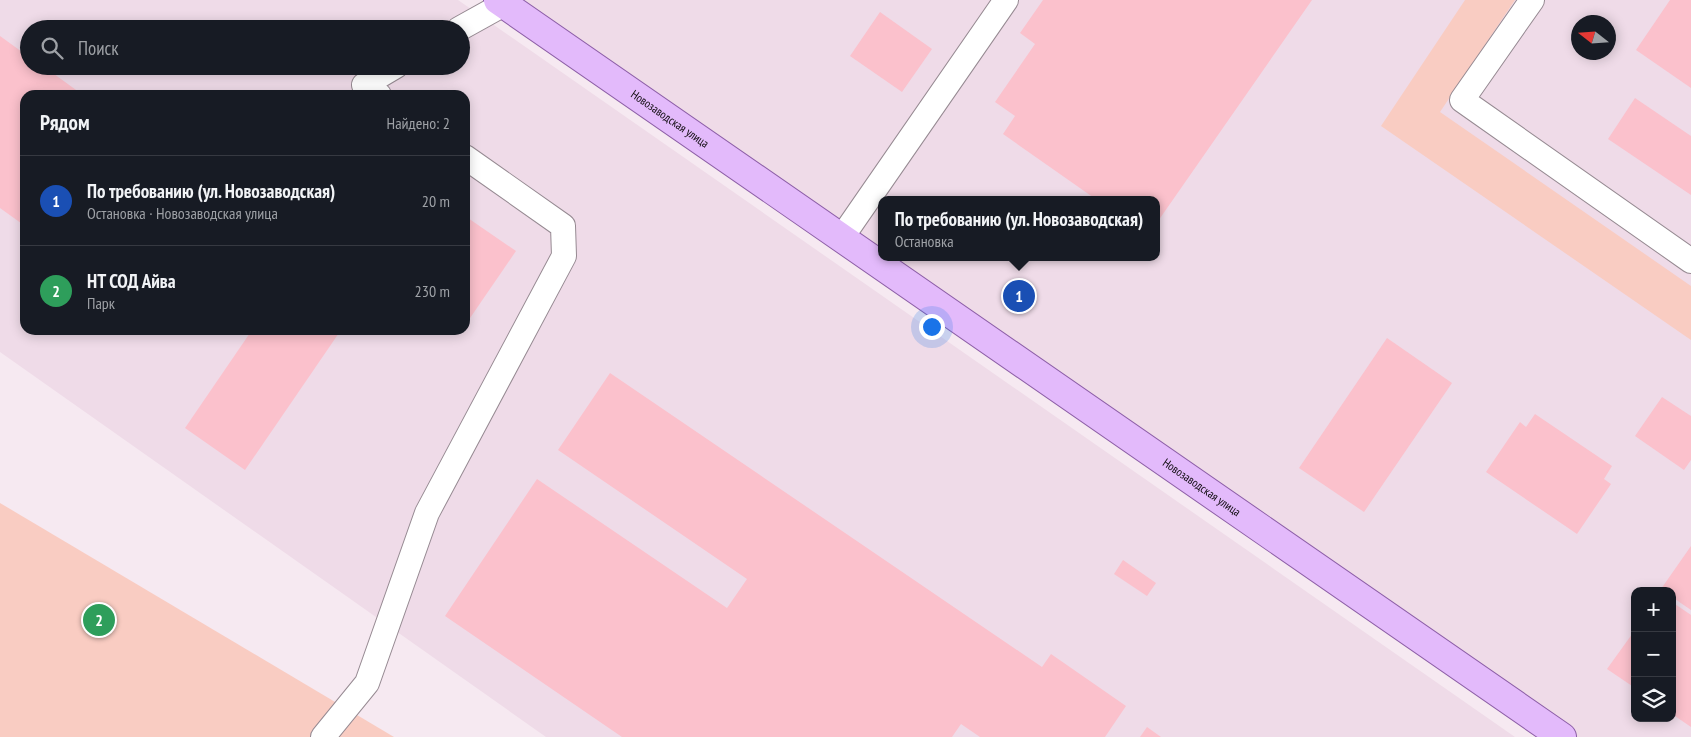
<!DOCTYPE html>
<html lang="ru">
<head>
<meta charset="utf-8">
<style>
	body { margin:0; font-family:"PT Sans Narrow",sans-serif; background:#20242c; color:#f1f3f6 }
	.controls { position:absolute; right:15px; bottom:15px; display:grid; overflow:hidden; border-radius:10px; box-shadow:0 2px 12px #0003 }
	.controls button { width:45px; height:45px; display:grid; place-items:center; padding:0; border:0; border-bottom:1px solid #363941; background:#171b24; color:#f1f3f6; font:25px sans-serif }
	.compass { position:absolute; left:1571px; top:15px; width:45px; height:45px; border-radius:50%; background:#171b24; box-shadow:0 2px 12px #0003; rotate:287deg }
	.you { position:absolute; left:931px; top:326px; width:18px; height:18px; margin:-12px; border:4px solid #fff; border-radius:50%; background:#1a73e8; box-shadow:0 0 0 8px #1a73e833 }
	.badge { display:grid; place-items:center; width:32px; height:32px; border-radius:50%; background:#b45309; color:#fff; font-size:16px; font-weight:700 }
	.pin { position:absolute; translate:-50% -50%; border:2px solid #fff; box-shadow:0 1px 5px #0006 }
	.popup { position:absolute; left:878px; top:196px; width:282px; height:65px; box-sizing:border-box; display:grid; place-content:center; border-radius:10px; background:#171b24; filter:drop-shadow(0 1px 4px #0005); font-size:16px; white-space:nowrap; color:#9ea1a6 }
	.popup b { font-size:19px; color:#f1f3f6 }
	.popup::after { content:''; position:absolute; left:50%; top:100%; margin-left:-10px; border:10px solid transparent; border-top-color:#171b24 }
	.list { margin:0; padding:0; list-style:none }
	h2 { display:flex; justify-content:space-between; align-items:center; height:65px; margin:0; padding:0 20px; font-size:21px }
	h2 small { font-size:16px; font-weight:400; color:#9ea1a6 }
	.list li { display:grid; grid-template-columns:32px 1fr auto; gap:15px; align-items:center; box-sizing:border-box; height:90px; padding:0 20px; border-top:1px solid #363941 }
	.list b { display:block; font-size:19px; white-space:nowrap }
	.list p { margin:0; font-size:16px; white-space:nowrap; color:#9ea1a6 }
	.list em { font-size:16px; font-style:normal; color:#9ea1a6 }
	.icon { flex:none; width:28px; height:28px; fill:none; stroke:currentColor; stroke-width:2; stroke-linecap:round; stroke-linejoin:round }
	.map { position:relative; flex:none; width:1691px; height:737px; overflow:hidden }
	.search { position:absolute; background:#171b24; box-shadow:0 2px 12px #0003; left:20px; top:20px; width:450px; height:55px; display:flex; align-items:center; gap:12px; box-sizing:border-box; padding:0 18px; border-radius:28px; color:#9ea1a6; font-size:19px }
	.panel { position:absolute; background:#171b24; box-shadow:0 2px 12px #0003; left:20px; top:90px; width:450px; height:245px; border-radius:15px }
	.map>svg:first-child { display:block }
	.built { fill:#efdbe8; fill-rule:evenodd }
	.green { fill:#f9ccc2 }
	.building { fill:#fbc1cc }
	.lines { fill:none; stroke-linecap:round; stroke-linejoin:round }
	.minor-casing { stroke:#968a92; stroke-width:26 }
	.major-casing { stroke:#8d5fa7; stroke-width:30 }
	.minor { stroke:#fff; stroke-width:24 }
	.major { stroke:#e3bafb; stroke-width:28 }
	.labels { text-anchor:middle; stroke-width:4.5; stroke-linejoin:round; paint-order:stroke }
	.street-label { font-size:12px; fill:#0f0b0e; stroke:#f6e9f1 }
</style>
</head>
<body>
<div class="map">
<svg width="1691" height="737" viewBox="0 0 1691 737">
	<rect width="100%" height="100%" fill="#f6e9f1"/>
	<!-- built -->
	<g class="built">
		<path d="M0,0h458l1057,737h-969l-546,-385zM29,29h432v37h-432zM25,95h440v235h-440z"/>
		<path d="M498,0h1193v737h-129zM1578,22h30v30h-30zM882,200h274v57h-274zM1635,591h37v127h-37z"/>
	</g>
	<!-- green -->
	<g class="green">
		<polygon points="1465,0 1515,0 1440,112 1691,286 1691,340 1381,126"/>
		<polygon points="0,503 394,737 0,737"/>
	</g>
	<!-- building -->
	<g class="building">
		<polygon points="1043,0 1312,0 1156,224 1156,200 1097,200 1003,134 1015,116 995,102 1035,44 1020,33"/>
		<polygon points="1670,0 1691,0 1691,88 1636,50"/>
		<polygon points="880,12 932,49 902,92 850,56"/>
		<polygon points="0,36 29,57 29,66 43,66 83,95 25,95 25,226 0,208"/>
		<polygon points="1635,98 1691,136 1691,195 1608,139"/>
		<polygon points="465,216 516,251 468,321 465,319"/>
		<polygon points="252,330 341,330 245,470 185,428"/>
		<polygon points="1387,338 1452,383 1364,512 1299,468"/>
		<polygon points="610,373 1042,667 1051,654 1126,706 1105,737 980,737 961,724 952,737 622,737 445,616 537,479 727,608 747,579 558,450"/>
		<polygon points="1662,397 1691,416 1691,460 1684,470 1635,436"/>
		<polygon points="1535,414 1612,466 1604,479 1611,484 1577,534 1486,472 1520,422 1526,427"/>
		<polygon points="1691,546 1691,610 1672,597 1672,591 1663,591 1661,589"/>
		<polygon points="1123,560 1156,583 1147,596 1114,574"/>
		<polygon points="1672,602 1691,615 1691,727 1672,714"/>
		<polygon points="1635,630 1635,688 1607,669"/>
		<polygon points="1147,727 1161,737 1140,737"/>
	</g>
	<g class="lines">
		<defs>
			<g id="minor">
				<polyline points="1532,0 1462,100 1691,261"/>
				<polyline points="459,29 504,4"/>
				<polyline points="379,95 364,85 396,66"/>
				<polyline points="842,237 1006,0"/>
				<polyline points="323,737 367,683 427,513 564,256 563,226 465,157"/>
			</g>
			<g id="major">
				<path id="s1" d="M498,0l1064,737"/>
			</g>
		</defs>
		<!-- minor casing -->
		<use href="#minor" class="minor-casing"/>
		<!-- major casing -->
		<use href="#major" class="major-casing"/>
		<!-- minor -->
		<use href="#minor" class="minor"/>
		<!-- major -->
		<use href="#major" class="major"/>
	</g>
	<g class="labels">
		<!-- street labels -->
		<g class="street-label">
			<text dy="4" stroke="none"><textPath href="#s1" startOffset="209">Новозаводская улица</textPath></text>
			<text dy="4" stroke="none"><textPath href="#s1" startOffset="856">Новозаводская улица</textPath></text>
		</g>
	</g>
</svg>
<div class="controls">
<button>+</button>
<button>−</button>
<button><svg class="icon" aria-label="layers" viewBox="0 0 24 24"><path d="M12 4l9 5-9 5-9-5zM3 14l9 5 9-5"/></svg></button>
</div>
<svg class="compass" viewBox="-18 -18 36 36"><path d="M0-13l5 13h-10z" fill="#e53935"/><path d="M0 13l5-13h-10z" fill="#9ea1a6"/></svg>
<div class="you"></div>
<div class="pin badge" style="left:1019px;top:296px;background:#1a4fb4">1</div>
<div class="popup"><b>По требованию (ул. Новозаводская)</b>Остановка</div>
<div class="pin badge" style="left:99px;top:620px;background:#2e9e5b">2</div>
<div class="search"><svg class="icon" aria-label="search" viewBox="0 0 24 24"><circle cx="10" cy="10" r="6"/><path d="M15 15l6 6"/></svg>Поиск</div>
<section class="panel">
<h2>Рядом<small>Найдено: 2</small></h2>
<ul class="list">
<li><span class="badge" style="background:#1a4fb4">1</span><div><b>По требованию (ул. Новозаводская)</b><p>Остановка · Новозаводская улица</p></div><em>20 m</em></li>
<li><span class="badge" style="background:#2e9e5b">2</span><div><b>НТ СОД Айва</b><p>Парк</p></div><em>230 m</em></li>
</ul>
</section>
</div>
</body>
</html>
